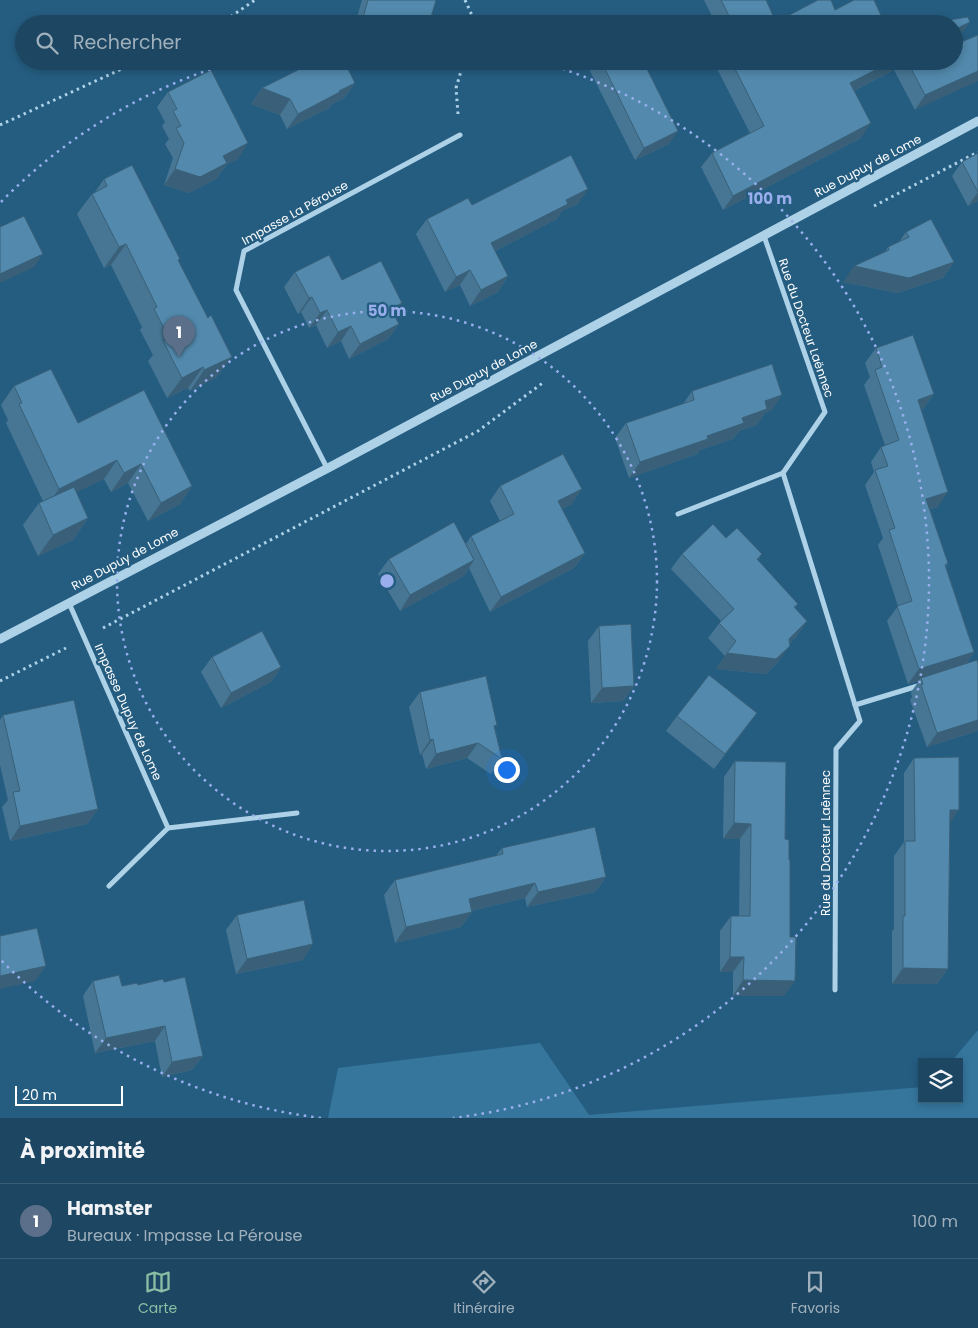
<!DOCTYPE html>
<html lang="fr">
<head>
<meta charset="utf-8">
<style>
	body { margin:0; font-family:Poppins,sans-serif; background:#29506a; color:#f1f3f6 }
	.controls { position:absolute; right:15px; bottom:15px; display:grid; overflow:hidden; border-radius:0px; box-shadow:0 2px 8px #0003 }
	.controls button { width:45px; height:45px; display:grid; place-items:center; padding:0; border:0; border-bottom:1px solid #3a5e76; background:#1c4661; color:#f1f3f6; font:25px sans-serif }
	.scale { position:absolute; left:15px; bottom:12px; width:108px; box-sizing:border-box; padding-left:5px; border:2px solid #fff; border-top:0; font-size:14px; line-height:18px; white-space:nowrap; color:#fff; -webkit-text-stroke:4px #255d81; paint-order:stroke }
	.you { position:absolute; left:506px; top:769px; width:18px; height:18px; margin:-12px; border:4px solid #fff; border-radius:50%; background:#1a73e8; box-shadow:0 0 0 8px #1a73e833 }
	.badge { display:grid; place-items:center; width:32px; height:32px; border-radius:50%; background:#8abfa5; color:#fff; font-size:16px; font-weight:700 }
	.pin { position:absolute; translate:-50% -41px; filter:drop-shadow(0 1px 2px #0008) }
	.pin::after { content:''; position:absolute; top:26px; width:18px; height:15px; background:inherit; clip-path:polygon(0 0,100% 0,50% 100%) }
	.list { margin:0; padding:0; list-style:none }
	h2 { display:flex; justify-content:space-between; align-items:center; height:65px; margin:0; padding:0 20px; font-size:21px }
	h2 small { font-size:16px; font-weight:400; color:#a0b1bd }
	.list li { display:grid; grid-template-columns:32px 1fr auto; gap:15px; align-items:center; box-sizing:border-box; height:75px; padding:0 20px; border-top:1px solid #3a5e76 }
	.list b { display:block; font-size:19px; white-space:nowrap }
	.list p { margin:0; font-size:16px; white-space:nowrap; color:#a0b1bd }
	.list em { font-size:16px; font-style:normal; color:#a0b1bd }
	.icon { flex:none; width:28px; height:28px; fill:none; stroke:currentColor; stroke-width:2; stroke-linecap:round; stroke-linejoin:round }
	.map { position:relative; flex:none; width:978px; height:1118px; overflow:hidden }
	.search { position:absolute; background:#1c4661; box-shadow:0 2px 8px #0003; left:15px; right:15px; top:15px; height:55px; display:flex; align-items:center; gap:12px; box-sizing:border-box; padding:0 18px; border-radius:28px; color:#a0b1bd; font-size:19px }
	.sheet { height:140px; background:#1c4661 }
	nav { display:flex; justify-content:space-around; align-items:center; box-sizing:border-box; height:70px; border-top:1px solid #3a5e76; background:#1c4661; font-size:14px; color:#a0b1bd }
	nav a { display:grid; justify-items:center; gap:2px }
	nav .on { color:#8abfa5 }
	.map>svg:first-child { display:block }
	.green { fill:#36769d }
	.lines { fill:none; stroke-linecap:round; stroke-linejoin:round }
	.path { stroke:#add1e7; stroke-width:3; stroke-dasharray:2.5 4; stroke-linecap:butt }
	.minor { stroke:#add1e7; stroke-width:5 }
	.tertiary { stroke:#add1e7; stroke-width:9 }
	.wall { fill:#477694 }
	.shaded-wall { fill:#396078 }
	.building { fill:#5289ac; stroke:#396078 }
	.ring { fill:none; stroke:#99afed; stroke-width:2.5; stroke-dasharray:2.5 5 }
	.labels { text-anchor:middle; stroke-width:4.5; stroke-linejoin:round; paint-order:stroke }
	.street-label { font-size:12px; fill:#fff; stroke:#255d81 }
	.centre { fill:#99afed; stroke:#255d81; stroke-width:2.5 }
	.ring-label { font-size:15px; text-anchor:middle; font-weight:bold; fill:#99afed; stroke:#255d81; stroke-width:4.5; stroke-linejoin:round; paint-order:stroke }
</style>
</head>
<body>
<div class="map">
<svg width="978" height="1118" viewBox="0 0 978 1118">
	<rect width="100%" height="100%" fill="#255d81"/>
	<!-- green -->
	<polygon class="green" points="978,1030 978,1118 328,1118 338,1068 540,1043 589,1115 922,1087 922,1099 959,1099 959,1062 951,1062"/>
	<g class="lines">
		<!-- path -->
		<g class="path">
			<polyline points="465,0 475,22 474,24"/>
			<polyline points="220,24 255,0"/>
			<polyline points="458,114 456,88 464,61"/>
			<polyline points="0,125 139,61"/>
			<polyline points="874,206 978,152"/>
			<polyline points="103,628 478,431 544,382"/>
			<polyline points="0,681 66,648"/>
		</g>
		<!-- minor -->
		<g class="minor">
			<polyline points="764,236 825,412 783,473 860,721 836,749 835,990"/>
			<polyline points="327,468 236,290 244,251 460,135"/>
			<polyline points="678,514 783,473"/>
			<polyline points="69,603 168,828 109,886"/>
			<polyline points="855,705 921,685"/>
			<polyline points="168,828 297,813"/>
		</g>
		<!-- tertiary -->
		<path class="tertiary" d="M0,639c110,-58 220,-114 330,-172 217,-115 433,-230 648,-346"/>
	</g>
	<!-- wall -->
	<g class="wall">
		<polygon points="362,0 436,0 429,24 355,24"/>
		<polygon points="704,0 766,0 776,22 835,10 885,24 716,24"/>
		<polygon points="978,35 915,110 894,70 854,91 861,138 723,210 701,167 712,153 750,133 713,61 954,61"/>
		<polygon points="585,61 643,61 669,144 635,160"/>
		<polygon points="302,63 355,83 344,98 332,104 329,108 287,129 280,115 251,104 262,88 298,70"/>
		<polygon points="168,92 238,159 227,164 216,179 189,193 164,185 173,158 165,144 169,139 162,126 165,122 157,107"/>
		<polygon points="978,153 978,201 968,206 952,176 962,162"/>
		<polygon points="104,179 180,259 178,261 217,377 190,391 188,388 167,398 148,361 153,355 140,330 142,327 111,265 104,268 77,214 92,194 95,192"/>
		<polygon points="578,204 562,211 557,219 495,251 508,276 498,292 470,306 460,285 445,292 416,234 427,219 472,205"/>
		<polygon points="906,232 954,262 943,278 898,293 843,282 885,252 888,247 899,242"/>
		<polygon points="295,272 342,280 402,303 394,315 399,324 388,339 349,359 341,341 327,348 316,325 309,328 301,312 298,314 284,287"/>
		<polygon points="876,348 934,394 923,409 921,410 938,507 930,509 948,563 946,567 974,652 966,664 978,664 978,731 927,747 910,700 912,697 911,692 919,681 908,684 887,621 898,606 878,545 883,538 865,485 874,472 871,462 881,447 885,445 864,385 870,377 865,363"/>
		<polygon points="14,386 78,423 192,486 180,504 148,521 128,483 111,492 104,479 76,492 88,518 73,540 38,556 23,525 39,503 43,501 6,423 8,420 1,405"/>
		<polygon points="692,391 772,410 766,412 757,425 739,431 733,439 700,450 697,454 629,478 615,438 626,423 683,404"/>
		<polygon points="500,486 572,504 562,509 585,553 574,568 490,612 469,568 464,576 400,611 378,574 389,559 466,544 471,536 500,521 490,501"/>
		<polygon points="726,538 762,554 758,560 798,604 795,608 807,621 796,637 790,643 779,661 766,674 716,669 725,656 708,638 721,621 671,569 682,554"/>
		<polygon points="599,626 634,686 623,701 591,703 588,641"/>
		<polygon points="212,657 281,667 271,682 221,708 201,672"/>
		<polygon points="420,692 495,728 502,759 491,774 467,758 426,769 422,754 420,755 409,707"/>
		<polygon points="3,715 98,809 87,824 10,841 2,807 8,800 0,765 0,720"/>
		<polygon points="677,716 746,728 714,769 666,731"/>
		<polygon points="914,758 950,824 948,969 937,984 892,984 892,931 894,929 894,856 904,842 904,773"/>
		<polygon points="735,761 786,762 784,996 733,996 733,972 720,972 720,931 731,916 739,916 740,839 723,839 724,777"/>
		<polygon points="502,848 606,877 595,892 527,907 525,898 471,911 472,912 461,927 395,943 384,895 395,880 496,856"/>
		<polygon points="237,915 303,960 236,974 226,930"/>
		<polygon points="93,981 122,986 164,982 203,1056 192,1070 162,1077 155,1041 95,1053 83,996"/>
	</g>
	<!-- shaded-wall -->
	<g class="shaded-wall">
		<polygon points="970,22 960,36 954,39 954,30"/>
		<polygon points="893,61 900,61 894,70 840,98 850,83"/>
		<polygon points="978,71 978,81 915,110 925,95"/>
		<polygon points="355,83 344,98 332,104 329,108 287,129 298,114 339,91"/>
		<polygon points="262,88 290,99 280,115 251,104"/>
		<polygon points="871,123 861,138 723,210 733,196"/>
		<polygon points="678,131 669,144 635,160 644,148"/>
		<polygon points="248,143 238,159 227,164 216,179 189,193 164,185 175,169 223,156"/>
		<polygon points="588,189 578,204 562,211 557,219 481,258 491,243 566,200"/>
		<polygon points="978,192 978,201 968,206"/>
		<polygon points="126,244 111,265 104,268 119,247"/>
		<polygon points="43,254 34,267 0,283 0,274"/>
		<polygon points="954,262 943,278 898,293 843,282 854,266"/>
		<polygon points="470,270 460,285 445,292 456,277"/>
		<polygon points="508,276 498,292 470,306 481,290"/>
		<polygon points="312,297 301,312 298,314 309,298"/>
		<polygon points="402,303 392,319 391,309"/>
		<polygon points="327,310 316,325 309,328 320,313"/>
		<polygon points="399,324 388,339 349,359 360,344"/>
		<polygon points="351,326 341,341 327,348 338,332"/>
		<polygon points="232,357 217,377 190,391 204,370"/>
		<polygon points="203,367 188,388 167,398 182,378"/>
		<polygon points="934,394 923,409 908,415 918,400"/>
		<polygon points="782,395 772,410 766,412 757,425 739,431 733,439 700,450 697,454 629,478 640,462 707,436 742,418 765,401"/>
		<polygon points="117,460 104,479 46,507 59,489"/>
		<polygon points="141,464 128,483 111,492 124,473"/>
		<polygon points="192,486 180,504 148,521 161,503"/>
		<polygon points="582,489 572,504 548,516 558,501"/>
		<polygon points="948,492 938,507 916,514 926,499"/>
		<polygon points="88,518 73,540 38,556 53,535"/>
		<polygon points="585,553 574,568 490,612 501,597"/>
		<polygon points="474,560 464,576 400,611 410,595"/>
		<polygon points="807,621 796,637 778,654 789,639"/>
		<polygon points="790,646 779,661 766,674 716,669 727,653"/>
		<polygon points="974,652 964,667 921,678 919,681 908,684 919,669"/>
		<polygon points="281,667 271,682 221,708 231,693"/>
		<polygon points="634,686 623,701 591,703 602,688"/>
		<polygon points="757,713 746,728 714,769 725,754"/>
		<polygon points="978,720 978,731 927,747 937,733"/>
		<polygon points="433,739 422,754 420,755 430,740"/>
		<polygon points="478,743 467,758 426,769 436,754"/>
		<polygon points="98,809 87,824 10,841 20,826"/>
		<polygon points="950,810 959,810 949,825"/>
		<polygon points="734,823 751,824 740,839 723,839"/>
		<polygon points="606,877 595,892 527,907 538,892"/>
		<polygon points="535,883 525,898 458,914 469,899"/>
		<polygon points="472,912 461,927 395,943 406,927"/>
		<polygon points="313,944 303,960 236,974 247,959"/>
		<polygon points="730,957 744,957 733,972 720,972"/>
		<polygon points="46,966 35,981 0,989 0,976"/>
		<polygon points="903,968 948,969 937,984 892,984"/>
		<polygon points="743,980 795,981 784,996 733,996"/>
		<polygon points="165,1026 155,1041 95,1053 106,1038"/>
		<polygon points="203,1056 192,1070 162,1077 172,1062"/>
	</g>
	<!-- building -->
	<g class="building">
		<polygon points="368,0 436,0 429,24 361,24"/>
		<polygon points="721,0 766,0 776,22 818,0 831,0 835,10 854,0 874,0 885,24 733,24"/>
		<polygon points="968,17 970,22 954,30 954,24 923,24"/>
		<polygon points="978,35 978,71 925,95 907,61 954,61 954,45"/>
		<polygon points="307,61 344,61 355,83 339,91 340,92 298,114 290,99 262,88 304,67 302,63"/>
		<polygon points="601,61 643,61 678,131 644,148"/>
		<polygon points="731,61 893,61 850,83 871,123 733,196 712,153 764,126"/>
		<polygon points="211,70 248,143 223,156 227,163 200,177 175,169 184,143 176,128 181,126 173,111 177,109 168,92"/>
		<polygon points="978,153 978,192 962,162"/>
		<polygon points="571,155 588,189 566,200 568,204 491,243 508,276 481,290 470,270 456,277 427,219 468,198 472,205"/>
		<polygon points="132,165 180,259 178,260 208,318 211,315 232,357 204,370 203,367 182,378 163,341 169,338 154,309 157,307 126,244 119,247 92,194 107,186 104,179"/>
		<polygon points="24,216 43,254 0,274 0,227"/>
		<polygon points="931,219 954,262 909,278 854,266 889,250 888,247 909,237 906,232"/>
		<polygon points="329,255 342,280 381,261 402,303 391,309 399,324 360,344 351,326 338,332 327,310 320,313 312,297 309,298 295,272"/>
		<polygon points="913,335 934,394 918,400 948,492 926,499 948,563 945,565 974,652 919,669 897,606 912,601 889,530 895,528 875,470 888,466 881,447 899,440 875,370 882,367 876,348"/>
		<polygon points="772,364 782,395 765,401 767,409 742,418 744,423 707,436 708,439 640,462 626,423 694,400 692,391"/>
		<polygon points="51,369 78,423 144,390 192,486 161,503 141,464 124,473 117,460 59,489 19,404 22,403 14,386"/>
		<polygon points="563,454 582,489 558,501 585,553 501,597 471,536 514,514 500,486"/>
		<polygon points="74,487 88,518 53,535 39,503"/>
		<polygon points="454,522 474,560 410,595 389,559"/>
		<polygon points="713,524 726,538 737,528 762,554 757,559 798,604 794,607 807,621 789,639 790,646 776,659 727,653 736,641 719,623 734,609 682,554"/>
		<polygon points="631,624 634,686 602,688 599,626"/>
		<polygon points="262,631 281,667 231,693 212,657"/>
		<polygon points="977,660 978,664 978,720 937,733 921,685 923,684 921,678"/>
		<polygon points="709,675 757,713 725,754 677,716"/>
		<polygon points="486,676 497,725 494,726 502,759 478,743 436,754 433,739 430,740 420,692"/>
		<polygon points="74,700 98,809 20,826 13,792 20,791 3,715"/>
		<polygon points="959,757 959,810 950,810 948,969 903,968 903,916 905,916 905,841 915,841 914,758"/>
		<polygon points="735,761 786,762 785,839 789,840 789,860 790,860 790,937 796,937 795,981 743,980 744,957 730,957 731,916 750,916 751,824 734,823"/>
		<polygon points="595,827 606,877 538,892 535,883 469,899 472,912 406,927 395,880 503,854 502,848"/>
		<polygon points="304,900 313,944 247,959 237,915"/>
		<polygon points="37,928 46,966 0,976 0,936"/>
		<polygon points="119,975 122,986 137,983 138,985 163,979 164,982 185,977 203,1056 172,1062 165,1026 106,1038 93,981"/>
	</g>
	<!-- distance rings -->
	<g class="ring">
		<circle cx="387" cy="581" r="270"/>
		<path d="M321 1118A541 541 0 0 1 1 960M1 202A541 541 0 0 1 233 62M541 62A541 541 0 0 1 453 1118"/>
	</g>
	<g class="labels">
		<!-- street labels -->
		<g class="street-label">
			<text transform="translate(868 166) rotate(-28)" y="4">Rue Dupuy de Lome</text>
			<text transform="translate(295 213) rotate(-29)" y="4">Impasse La Pérouse</text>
			<text transform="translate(806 328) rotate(71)" y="4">Rue du Docteur Laënnec</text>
			<text transform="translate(484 371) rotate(-28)" y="4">Rue Dupuy de Lome</text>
			<text transform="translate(125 559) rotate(-28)" y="4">Rue Dupuy de Lome</text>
			<text transform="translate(128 712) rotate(66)" y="4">Impasse Dupuy de Lome</text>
			<text transform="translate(826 843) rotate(-90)" y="4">Rue du Docteur Laënnec</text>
		</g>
	</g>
	<circle cx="387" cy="581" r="8" class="centre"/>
	<g class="ring-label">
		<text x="770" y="204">100 m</text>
		<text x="387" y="316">50 m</text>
	</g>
</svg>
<div class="controls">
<button><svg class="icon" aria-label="layers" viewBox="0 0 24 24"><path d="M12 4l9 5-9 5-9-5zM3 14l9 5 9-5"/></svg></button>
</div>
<div class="scale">20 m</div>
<div class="you"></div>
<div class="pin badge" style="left:179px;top:357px;background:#5c6f8a">1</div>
<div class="search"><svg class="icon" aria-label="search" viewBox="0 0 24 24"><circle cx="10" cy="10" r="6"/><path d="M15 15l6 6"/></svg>Rechercher</div>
</div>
<section class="sheet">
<h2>À proximité<small></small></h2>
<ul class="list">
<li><span class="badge" style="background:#5c6f8a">1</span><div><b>Hamster</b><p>Bureaux · Impasse La Pérouse</p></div><em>100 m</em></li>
</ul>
</section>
<nav>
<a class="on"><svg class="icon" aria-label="map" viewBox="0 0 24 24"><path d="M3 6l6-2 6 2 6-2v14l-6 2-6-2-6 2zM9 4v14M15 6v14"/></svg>Carte</a>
<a><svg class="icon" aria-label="directions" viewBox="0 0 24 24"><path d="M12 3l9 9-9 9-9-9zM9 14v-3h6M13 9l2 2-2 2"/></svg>Itinéraire</a>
<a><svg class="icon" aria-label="saved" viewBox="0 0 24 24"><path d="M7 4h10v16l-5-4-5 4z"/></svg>Favoris</a>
</nav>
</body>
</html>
